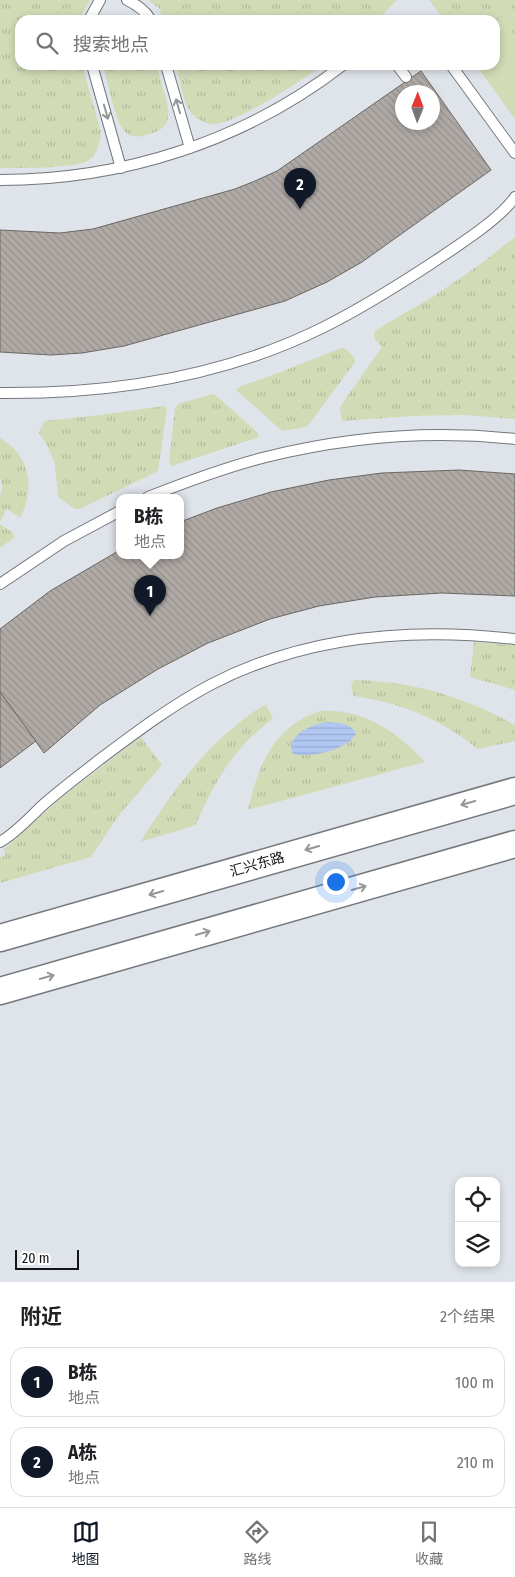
<!DOCTYPE html>
<html lang="zh">
<head>
<meta charset="utf-8">
<style>
	body { margin:0; font-family:"Fira Sans Condensed","Noto Sans SC",sans-serif; background:#f6f6f6; color:#202124 }
	.controls { position:absolute; right:15px; bottom:15px; display:grid; overflow:hidden; border-radius:10px; box-shadow:0 2px 8px #0003 }
	.controls button { width:45px; height:45px; display:grid; place-items:center; padding:0; border:0; border-bottom:1px solid #e0e0e0; background:#fff; color:#202124; font:25px sans-serif }
	.compass { position:absolute; left:395px; top:85px; width:45px; height:45px; border-radius:50%; background:#fff; box-shadow:0 2px 8px #0003; rotate:1deg }
	.scale { position:absolute; left:15px; bottom:12px; width:64px; box-sizing:border-box; padding-left:5px; border:2px solid #141517; border-top:0; font-size:14px; line-height:18px; white-space:nowrap; color:#141517; -webkit-text-stroke:4px #fff; paint-order:stroke }
	.you { position:absolute; left:335px; top:881px; width:18px; height:18px; margin:-12px; border:4px solid #fff; border-radius:50%; background:#1a73e8; box-shadow:0 0 0 8px #1a73e833 }
	.badge { display:grid; place-items:center; width:32px; height:32px; border-radius:50%; background:#111827; color:#fff; font-size:16px; font-weight:700 }
	.pin { position:absolute; translate:-50% -41px; filter:drop-shadow(0 1px 2px #0008) }
	.pin::after { content:''; position:absolute; top:26px; width:18px; height:15px; background:inherit; clip-path:polygon(0 0,100% 0,50% 100%) }
	.popup { position:absolute; left:116px; top:494px; width:68px; height:65px; box-sizing:border-box; display:grid; place-content:center; border-radius:10px; background:#fff; filter:drop-shadow(0 1px 4px #0005); font-size:16px; white-space:nowrap; color:#757577 }
	.popup b { font-size:19px; color:#202124 }
	.popup::after { content:''; position:absolute; left:50%; top:100%; margin-left:-10px; border:10px solid transparent; border-top-color:#fff }
	.list { margin:0; padding:0; list-style:none }
	h2 { display:flex; justify-content:space-between; align-items:center; height:65px; margin:0; padding:0 20px; font-size:21px }
	h2 small { font-size:16px; font-weight:400; color:#757577 }
	.list li { display:grid; grid-template-columns:32px 1fr auto; gap:15px; align-items:center; box-sizing:border-box; height:70px; margin:0 10px 10px; padding:0 10px; border:1px solid #e0e0e0; border-radius:15px }
	.list b { display:block; font-size:19px; white-space:nowrap }
	.list p { margin:0; font-size:16px; white-space:nowrap; color:#757577 }
	.list em { font-size:16px; font-style:normal; color:#757577 }
	.icon { flex:none; width:28px; height:28px; fill:none; stroke:currentColor; stroke-width:2; stroke-linecap:round; stroke-linejoin:round }
	.map { position:relative; flex:none; width:515px; height:1282px; overflow:hidden }
	.search { position:absolute; background:#fff; box-shadow:0 2px 8px #0003; left:15px; right:15px; top:15px; height:55px; display:flex; align-items:center; gap:12px; box-sizing:border-box; padding:0 18px; border-radius:15px; color:#757577; font-size:19px }
	.sheet { height:225px; background:#fff }
	nav { display:flex; justify-content:space-around; align-items:center; box-sizing:border-box; height:70px; border-top:1px solid #e0e0e0; background:#fff; font-size:14px; color:#757577 }
	nav a { display:grid; justify-items:center; gap:2px }
	nav .on { color:#111827 }
	.map>svg:first-child { display:block }
	.grass { fill:url(#grass-tufts) }
	.pitch { fill:#d1dbb6 }
	.water { fill:url(#water-rules) }
	.building { fill:url(#building-back-hatch); stroke:#6b6662; fill-rule:evenodd }
	.lines { fill:none; stroke-linecap:round; stroke-linejoin:round }
	.lane-casing { stroke:#73777c; stroke-width:12 }
	.secondary-casing { stroke:#73777c; stroke-width:29 }
	.lane { stroke:#fff; stroke-width:10 }
	.secondary { stroke:#fff; stroke-width:26 }
	.oneway { stroke:#959697 }
	.labels { text-anchor:middle; stroke-width:5; stroke-linejoin:round; paint-order:stroke }
	.street-label { font-size:14px; fill:#141517; stroke:#fff }
</style>
</head>
<body>
<div class="map">
<svg width="515" height="1282" viewBox="0 0 515 1282">
	<defs>
		<pattern id="grass-tufts" width="24" height="20" patternUnits="userSpaceOnUse" patternTransform="scale(1.25)"><rect width="24" height="20" fill="#d1dbb6"/><path d="M3 7l-1-3M5 7V3M7 7l1-3M15 17l-1-3M17 17v-4M19 17l1-3" fill="none" stroke="#b3bb9c"/></pattern>
		<pattern id="water-rules" width="6" height="5" patternUnits="userSpaceOnUse" patternTransform="scale(1.25)"><rect width="6" height="5" fill="#b1c8f2"/><path d="M0 2.5h6" fill="none" stroke="#97abcf"/></pattern>
		<pattern id="building-back-hatch" width="6" height="6" patternUnits="userSpaceOnUse" patternTransform="scale(1.25)"><rect width="6" height="6" fill="#b0aaa6"/><path d="M-1 5l2 2M0 0l6 6M5-1l2 2" fill="none" stroke="#96918e"/></pattern>
	</defs>
	<rect width="100%" height="100%" fill="#dfe4ea"/>
	<!-- grass -->
	<g class="grass">
		<path d="M0,0h90l-11,20h-59v45h62l19,67c-1,10 -3,21 -12,28 -12,9 -72,8 -89,8z"/>
		<polygon points="148,0 397,0 377,20 163,20 159,8"/>
		<polygon points="429,0 515,0 515,59 510,11 495,22 495,20 444,20"/>
		<path d="M103,65h53c3,10 6,20 9,30 7,26 5,35 -23,41 -7,2 -16,-1 -20,-8 -7,-10 -15,-49 -19,-63z"/>
		<path d="M176,65h147c-19,14 -91,62 -112,59 -7,-1 -15,-6 -20,-11 -9,-13 -11,-33 -15,-48z"/>
		<polygon points="515,237 515,419 465,415 413,416 342,421 340,408 342,404 382,347 375,339 374,333 376,330 434,296 482,263"/>
		<polygon points="341,348 344,348 354,357 355,362 307,427 282,431 236,390 239,387 281,372"/>
		<polygon points="214,394 257,432 259,437 172,466 169,463 175,408 180,403"/>
		<polygon points="164,406 167,409 158,471 80,509 75,509 58,497 55,464 47,445 39,433 44,421 100,415"/>
		<path d="M0,438c31,18 35,51 20,80l-13,-9 -7,13v-25l2,-9 -2,-11z"/>
		<polygon points="0,524 13,533 15,537 0,548"/>
		<polygon points="474,642 515,645 515,690 470,677"/>
		<path d="M354,680c58,1 111,17 161,45v16l-37,8c-40,-31 -73,-45 -124,-53 -3,-4 -4,-13 0,-16z"/>
		<path d="M266,705l7,13c-8,8 -17,14 -24,21 -24,25 -40,54 -53,86l-56,17c27,-42 55,-83 94,-115 10,-8 20,-17 32,-22z"/>
		<path d="M320,711c43,-3 77,21 105,51l-177,48c10,-44 25,-84 72,-99z"/>
		<polygon points="141,737 162,765 119,815 91,857 0,883 0,857 5,856 4,849 64,795"/>
	</g>
	<!-- pitch -->
	<polygon class="pitch" points="510,11 515,59 515,119 476,65 495,65 495,22"/>
	<!-- water -->
	<path class="water" d="M329,722c11,1 22,2 27,11 -5,16 -50,27 -64,20 -6,-19 23,-30 37,-31z"/>
	<!-- building -->
	<g class="building">
		<path d="M421,71l70,99 -129,92 -35,20 -42,19 -161,45 -42,7 -31,2 -51,-3v-122l60,3 33,-4 142,-40 20,-8 22,-10zM402,92h30v30h-30z"/>
		<polygon points="459,470 515,474 515,596 442,593 375,597 319,606 270,619 208,643 158,669 100,705 44,753 0,692 0,629 50,591 120,550 120,555 180,555 180,522 217,508 271,492 329,480 382,473"/>
		<polygon points="0,692 36,741 0,768"/>
	</g>
	<g class="lines">
		<defs>
			<g id="lane">
				<path d="M127,0c10,5 18,10 24,20"/>
				<polyline points="89,20 100,0"/>
				<polyline points="92,65 121,168"/>
				<polyline points="166,65 190,148"/>
				<polyline points="397,65 406,77"/>
				<polyline points="451,65 515,153"/>
				<path d="M0,180c123,0 245,-39 343,-115"/>
				<path d="M0,393c111,1 224,-16 324,-66 38,-19 73,-41 108,-64 24,-16 67,-43 83,-66"/>
				<path d="M148,497c38,-15 78,-30 118,-40 81,-20 166,-27 249,-18"/>
				<polyline points="0,584 64,541 120,511"/>
				<path d="M0,842c16,-9 29,-24 43,-37 18,-16 37,-30 56,-45 36,-27 73,-55 113,-76 95,-49 199,-57 303,-45"/>
			</g>
			<g id="secondary">
				<polyline points="0,938 515,791"/>
				<polyline points="0,991 515,844"/>
			</g>
		</defs>
		<!-- lane casing -->
		<use href="#lane" class="lane-casing"/>
		<!-- secondary casing -->
		<use href="#secondary" class="secondary-casing"/>
		<!-- lane -->
		<use href="#lane" class="lane"/>
		<!-- secondary -->
		<use href="#secondary" class="secondary"/>
	</g>
	<!-- one-way arrows -->
	<defs><path id="oneway-shaft" d="M-6 0H5M1.5-3L5.5 0L1.5 3" fill="none" stroke-width="1.6" stroke-linecap="round" stroke-linejoin="round" transform="scale(1.25)"/></defs>
	<g class="oneway">
		<use href="#oneway-shaft" transform="translate(178 106) rotate(-106)"/>
		<use href="#oneway-shaft" transform="translate(106 112) rotate(74)"/>
		<use href="#oneway-shaft" transform="translate(468 803) rotate(164)"/>
		<use href="#oneway-shaft" transform="translate(312 848) rotate(164)"/>
		<use href="#oneway-shaft" transform="translate(359 888) rotate(-16)"/>
		<use href="#oneway-shaft" transform="translate(156 893) rotate(164)"/>
		<use href="#oneway-shaft" transform="translate(203 933) rotate(-16)"/>
		<use href="#oneway-shaft" transform="translate(47 977) rotate(-16)"/>
	</g>
	<g class="labels">
		<!-- street labels -->
		<g class="street-label">
			<text transform="translate(257 864) rotate(-16)" y="5">汇兴东路</text>
		</g>
	</g>
</svg>
<div class="controls">
<button><svg class="icon" aria-label="locate" viewBox="0 0 24 24"><circle cx="12" cy="12" r="6"/><path d="M12 2v4M12 18v4M2 12h4M18 12h4"/></svg></button>
<button><svg class="icon" aria-label="layers" viewBox="0 0 24 24"><path d="M12 4l9 5-9 5-9-5zM3 14l9 5 9-5"/></svg></button>
</div>
<svg class="compass" viewBox="-18 -18 36 36"><path d="M0-13l5 13h-10z" fill="#e53935"/><path d="M0 13l5-13h-10z" fill="#757577"/></svg>
<div class="scale">20 m</div>
<div class="you"></div>
<div class="pin badge" style="left:150px;top:616px">1</div>
<div class="popup"><b>B栋</b>地点</div>
<div class="pin badge" style="left:300px;top:209px">2</div>
<div class="search"><svg class="icon" aria-label="search" viewBox="0 0 24 24"><circle cx="10" cy="10" r="6"/><path d="M15 15l6 6"/></svg>搜索地点</div>
</div>
<section class="sheet">
<h2>附近<small>2个结果</small></h2>
<ul class="list">
<li><span class="badge">1</span><div><b>B栋</b><p>地点</p></div><em>100 m</em></li>
<li><span class="badge">2</span><div><b>A栋</b><p>地点</p></div><em>210 m</em></li>
</ul>
</section>
<nav>
<a class="on"><svg class="icon" aria-label="map" viewBox="0 0 24 24"><path d="M3 6l6-2 6 2 6-2v14l-6 2-6-2-6 2zM9 4v14M15 6v14"/></svg>地图</a>
<a><svg class="icon" aria-label="directions" viewBox="0 0 24 24"><path d="M12 3l9 9-9 9-9-9zM9 14v-3h6M13 9l2 2-2 2"/></svg>路线</a>
<a><svg class="icon" aria-label="saved" viewBox="0 0 24 24"><path d="M7 4h10v16l-5-4-5 4z"/></svg>收藏</a>
</nav>
</body>
</html>
